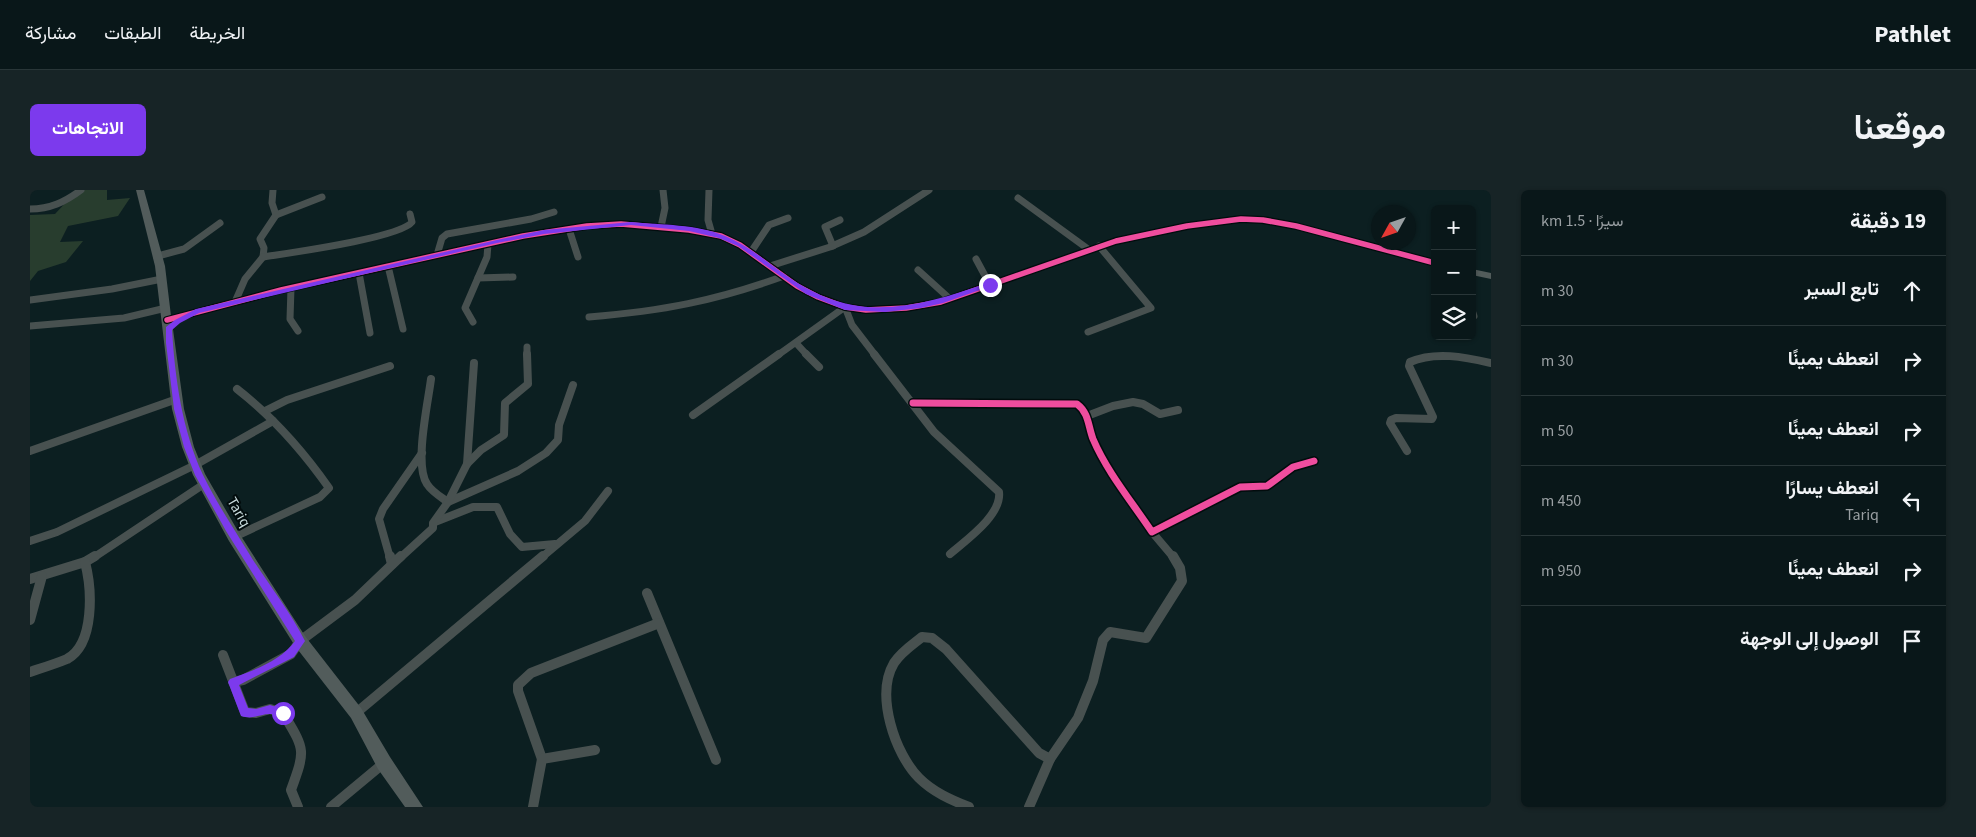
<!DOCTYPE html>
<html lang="ar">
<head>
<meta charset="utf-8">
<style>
	body { margin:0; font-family:"Source Sans 3",Vazirmatn,sans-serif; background:#172426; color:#f1f3f6; direction:rtl }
	.controls { position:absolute; right:15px; top:15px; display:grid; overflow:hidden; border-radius:8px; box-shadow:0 1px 4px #0004 }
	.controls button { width:45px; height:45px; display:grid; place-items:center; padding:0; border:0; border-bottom:1px solid #293638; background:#091719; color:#f1f3f6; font:25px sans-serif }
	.compass { position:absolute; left:1341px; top:15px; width:45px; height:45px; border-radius:50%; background:#091719; box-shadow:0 1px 4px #0004; rotate:230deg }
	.stop { position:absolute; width:15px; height:15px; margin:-11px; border:4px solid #7c3aed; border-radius:50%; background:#fff }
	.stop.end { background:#7c3aed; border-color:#fff; box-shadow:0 1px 5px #0008 }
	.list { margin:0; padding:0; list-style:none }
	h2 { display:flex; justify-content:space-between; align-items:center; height:65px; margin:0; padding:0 20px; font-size:21px }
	h2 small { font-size:16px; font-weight:400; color:#999fa2 }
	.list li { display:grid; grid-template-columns:32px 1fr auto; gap:15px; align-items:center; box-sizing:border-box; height:70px; padding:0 20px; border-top:1px solid #293638 }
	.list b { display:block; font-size:19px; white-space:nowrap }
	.list p { margin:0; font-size:16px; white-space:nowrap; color:#999fa2 }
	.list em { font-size:16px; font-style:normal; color:#999fa2 }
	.icon { flex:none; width:28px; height:28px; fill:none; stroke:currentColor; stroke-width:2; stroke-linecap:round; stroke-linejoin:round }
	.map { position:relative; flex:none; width:1461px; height:617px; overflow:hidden; direction:ltr; border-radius:8px }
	header { display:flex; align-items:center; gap:30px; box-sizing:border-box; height:70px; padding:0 25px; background:#091719; border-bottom:1px solid #293638 }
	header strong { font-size:24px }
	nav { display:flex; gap:28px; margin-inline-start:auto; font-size:18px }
	.intro { display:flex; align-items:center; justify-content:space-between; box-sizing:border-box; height:120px; padding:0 30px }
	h1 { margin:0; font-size:35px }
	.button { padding:12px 22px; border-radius:8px; background:#7c3aed; color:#fff; font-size:18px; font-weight:700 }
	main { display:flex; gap:30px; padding:0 30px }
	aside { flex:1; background:#091719; border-radius:8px; box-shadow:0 1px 4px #0004 }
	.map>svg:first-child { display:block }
	.green { fill:#283d2e }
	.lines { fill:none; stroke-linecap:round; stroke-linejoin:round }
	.street-far2 { stroke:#485150; stroke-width:7 }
	.street-far1 { stroke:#485150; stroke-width:8 }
	.street { stroke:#485150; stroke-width:10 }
	.secondary { fill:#525c5b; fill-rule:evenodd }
	.cycleway-far1-casing { stroke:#020c0d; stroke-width:8 }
	.cycleway-casing { stroke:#020c0d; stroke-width:10 }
	.cycleway-far1 { stroke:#ef4d9e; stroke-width:5.5 }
	.cycleway { stroke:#ef4d9e; stroke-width:7 }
	.route { fill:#7c3aed }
	.labels { text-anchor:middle; stroke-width:4; stroke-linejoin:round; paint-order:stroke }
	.street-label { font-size:15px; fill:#c7d9db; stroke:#020c0d }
</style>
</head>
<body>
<header>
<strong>Pathlet</strong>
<nav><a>الخريطة</a><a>الطبقات</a><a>مشاركة</a></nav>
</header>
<div class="intro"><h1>موقعنا</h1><a class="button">الاتجاهات</a></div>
<main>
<aside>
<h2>19 دقيقة<small>سيرًا · 1.5 km</small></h2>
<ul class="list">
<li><svg class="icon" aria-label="ahead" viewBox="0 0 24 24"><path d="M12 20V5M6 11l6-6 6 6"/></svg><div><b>تابع السير</b></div><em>30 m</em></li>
<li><svg class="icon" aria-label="right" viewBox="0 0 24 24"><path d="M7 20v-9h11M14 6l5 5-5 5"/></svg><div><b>انعطف يمينًا</b></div><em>30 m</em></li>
<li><svg class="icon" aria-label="right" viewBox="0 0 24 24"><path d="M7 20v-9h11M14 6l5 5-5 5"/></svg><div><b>انعطف يمينًا</b></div><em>50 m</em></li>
<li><svg class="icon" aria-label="left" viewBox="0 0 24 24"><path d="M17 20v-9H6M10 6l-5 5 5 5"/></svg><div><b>انعطف يسارًا</b><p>Tariq</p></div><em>450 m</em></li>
<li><svg class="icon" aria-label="right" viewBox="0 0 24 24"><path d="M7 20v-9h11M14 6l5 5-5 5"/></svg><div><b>انعطف يمينًا</b></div><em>950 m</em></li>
<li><svg class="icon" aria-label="arrive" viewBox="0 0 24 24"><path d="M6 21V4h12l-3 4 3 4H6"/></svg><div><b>الوصول إلى الوجهة</b></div></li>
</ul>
</aside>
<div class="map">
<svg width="1461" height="617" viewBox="0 0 1461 617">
	<rect width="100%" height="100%" fill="#0c1f21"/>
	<!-- green -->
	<polygon class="green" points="55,0 77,0 77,10 100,8 88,26 38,36 30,52 53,51 36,72 8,81 0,91 0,25 25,24 39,9"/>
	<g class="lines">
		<!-- street-far2 -->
		<g class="street-far2">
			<polyline points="243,0 242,13 246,25"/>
			<polyline points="679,0 678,30 682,44"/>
			<polyline points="988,8 1058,59"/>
			<path d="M0,19c20,0 35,-7 51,-19"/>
			<polyline points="631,37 635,18 633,0"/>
			<polyline points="539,39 548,67"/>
			<polyline points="803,56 795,37 810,30"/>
			<polyline points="721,62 739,35 758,28"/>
			<polyline points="407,65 412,48 417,44 501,29 524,22"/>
			<polyline points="128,66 154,59 190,33"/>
			<polyline points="233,67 234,58 230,49 246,25 292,7"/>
			<polyline points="946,69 960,95"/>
			<polyline points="358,76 373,139"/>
			<polyline points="740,76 800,57 834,42 899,0"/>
			<polyline points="888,80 920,109"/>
			<polyline points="329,83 340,143"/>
			<polyline points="448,88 483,87"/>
			<polyline points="261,98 260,129 268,141"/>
			<polyline points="0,110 82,99 132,89"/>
			<path d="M205,112l10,-23 18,-22c25,-4 137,-19 149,-35l-2,-8"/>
			<polyline points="1442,120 1444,126"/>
			<path d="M559,127c73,-6 126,-16 195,-41"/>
			<polyline points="443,132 435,118 457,67 458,54"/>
			<polyline points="0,136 94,128 136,118"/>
			<polyline points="1058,142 1121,118 1069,56"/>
			<polyline points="766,153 777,165"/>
			<polyline points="497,157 497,165"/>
			<polyline points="748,165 815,117 822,135 845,165"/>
		</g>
		<!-- street-far1 -->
		<g class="street-far1">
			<polyline points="776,164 789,177"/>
			<path d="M844,164l60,78 65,60c3,23 -33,48 -49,62"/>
			<path d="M401,189c-3,24 -17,86 -4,105 5,8 14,13 21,18l70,-31 28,-18 12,-13 1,-15 14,-40"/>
			<path d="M883,213l164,1c12,9 11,22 16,35 14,33 39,63 59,93l88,-45 27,-1 26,-19 21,-6"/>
			<polyline points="235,221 257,210 360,176"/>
			<polyline points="663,225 749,164"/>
			<polyline points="1057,226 1083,216 1103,212 1113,214 1130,224 1148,220"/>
			<polyline points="0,261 147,209"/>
			<path d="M1377,261l-17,-28 1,-3 5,-2 36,1 1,-2 -24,-51 1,-4c25,-11 55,-5 81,1"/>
			<polyline points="437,274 444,173"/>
			<polyline points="405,332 443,317 467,317 480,344 492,357 525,354"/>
			<polyline points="1122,342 1144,368"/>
			<path d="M204,347l86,-40 9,-9c-26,-37 -56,-71 -92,-99"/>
			<polyline points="0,351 27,342 165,275 243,231"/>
			<polyline points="63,368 174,294"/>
			<polyline points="360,368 349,329 353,319 392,263"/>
			<polyline points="370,368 403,338 403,333 418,312 437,274 451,260 474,245 475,213 498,194 497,164"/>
			<polyline points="511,368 555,331 578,301"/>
		</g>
		<!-- street -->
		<g class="street">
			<polyline points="360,366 362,374"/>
			<polyline points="0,389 55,372 65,366"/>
			<polyline points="617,403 686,570"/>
			<polyline points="0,430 12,386"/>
			<path d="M193,465l22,57 11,1 14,-4 13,4c22,37 23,36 8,77l7,17"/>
			<path d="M0,482c12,-4 25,-8 37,-13 28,-15 25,-70 18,-97"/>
			<polyline points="203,492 213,490 261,464 270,451 325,410 371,366"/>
			<polyline points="326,523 513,366"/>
			<polyline points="512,569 488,501 488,495 501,483 629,433"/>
			<polyline points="301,617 354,573"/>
			<polyline points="503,617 512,569 565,560"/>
			<path d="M939,617c-18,-7 -36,-15 -50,-29 -24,-24 -44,-83 -25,-115 7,-11 18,-18 28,-26l10,1 14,11 93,104 11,6"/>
			<polyline points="999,617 1020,569 1048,528 1063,491 1073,450 1080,442 1116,448 1152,391 1150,378 1143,366"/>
		</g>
		<!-- secondary -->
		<g class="secondary">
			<polygon points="106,0 114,0 135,76 141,126 251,97 493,43 557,33 591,31 659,37 694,44 713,53 770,94 792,105 817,114 836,117 876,115 909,109 1083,49 1157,33 1211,26 1233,27 1266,33 1405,70 1405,76 1265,39 1233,33 1211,32 1157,39 1088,53 911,115 876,121 836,123 811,119 784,109 764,98 707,57 688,48 659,43 591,37 557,39 493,49 252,103 142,132 154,219 164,257 175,284 209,343 275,446 331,518 360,567 393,617 375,617 348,579 321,528 265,456 199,351 163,285 152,257 142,219 125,76"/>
			<polygon points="1442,79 1461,83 1461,89 1442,85"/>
		</g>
		<defs>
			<polyline id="cycleway-far1" points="137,130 251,100 493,46 557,36 591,34 659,40 691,46 710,55 767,96 788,107 815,117 836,120 876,118 911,112 1086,51 1157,36 1211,29 1233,30 1266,36 1405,73"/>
			<path id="cycleway" d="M883,213l164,1c12,9 11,22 16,35 14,33 39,63 59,93l88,-45 27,-1 26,-19 21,-6"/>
		</defs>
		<!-- cycleway-far1 casing -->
		<use href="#cycleway-far1" class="cycleway-far1-casing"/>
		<!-- cycleway casing -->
		<use href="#cycleway" class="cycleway-casing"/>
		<!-- cycleway-far1 -->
		<use href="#cycleway-far1" class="cycleway-far1"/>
		<!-- cycleway -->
		<use href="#cycleway" class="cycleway"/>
	</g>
	<!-- route -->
	<path class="route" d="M601,32c31,3 66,2 94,14 32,13 56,40 87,55 59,31 117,12 176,-8l6,2 -51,18 -22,5 -36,4 -40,-2 -39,-16 -68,-48 -19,-8 -30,-7 -58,-6 -87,9 -47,9 -298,70 -19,10 -8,7c3,48 10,100 31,145 14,29 33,57 50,85 17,26 38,53 52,81l-11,16 -55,28 9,23 8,1 14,-4 16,5v6c-6,2 -9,-2 -16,-2 -11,0 -16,6 -29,2l-13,-34 2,-3c22,-8 51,-18 65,-38l-69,-110 -31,-56 -11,-28 -10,-38 -8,-66v-16l9,-7 21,-11 301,-69 47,-10z"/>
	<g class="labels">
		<!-- street labels -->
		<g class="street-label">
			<text transform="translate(209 322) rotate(60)" y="5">Tariq</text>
		</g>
	</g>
</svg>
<div class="controls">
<button>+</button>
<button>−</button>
<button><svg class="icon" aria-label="layers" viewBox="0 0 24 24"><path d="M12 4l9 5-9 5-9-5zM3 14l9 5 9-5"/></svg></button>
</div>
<svg class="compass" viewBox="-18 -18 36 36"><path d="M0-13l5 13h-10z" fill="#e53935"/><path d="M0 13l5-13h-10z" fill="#999fa2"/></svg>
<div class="stop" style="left:253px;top:523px"></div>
<div class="stop end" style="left:960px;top:95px"></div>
</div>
</main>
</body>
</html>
